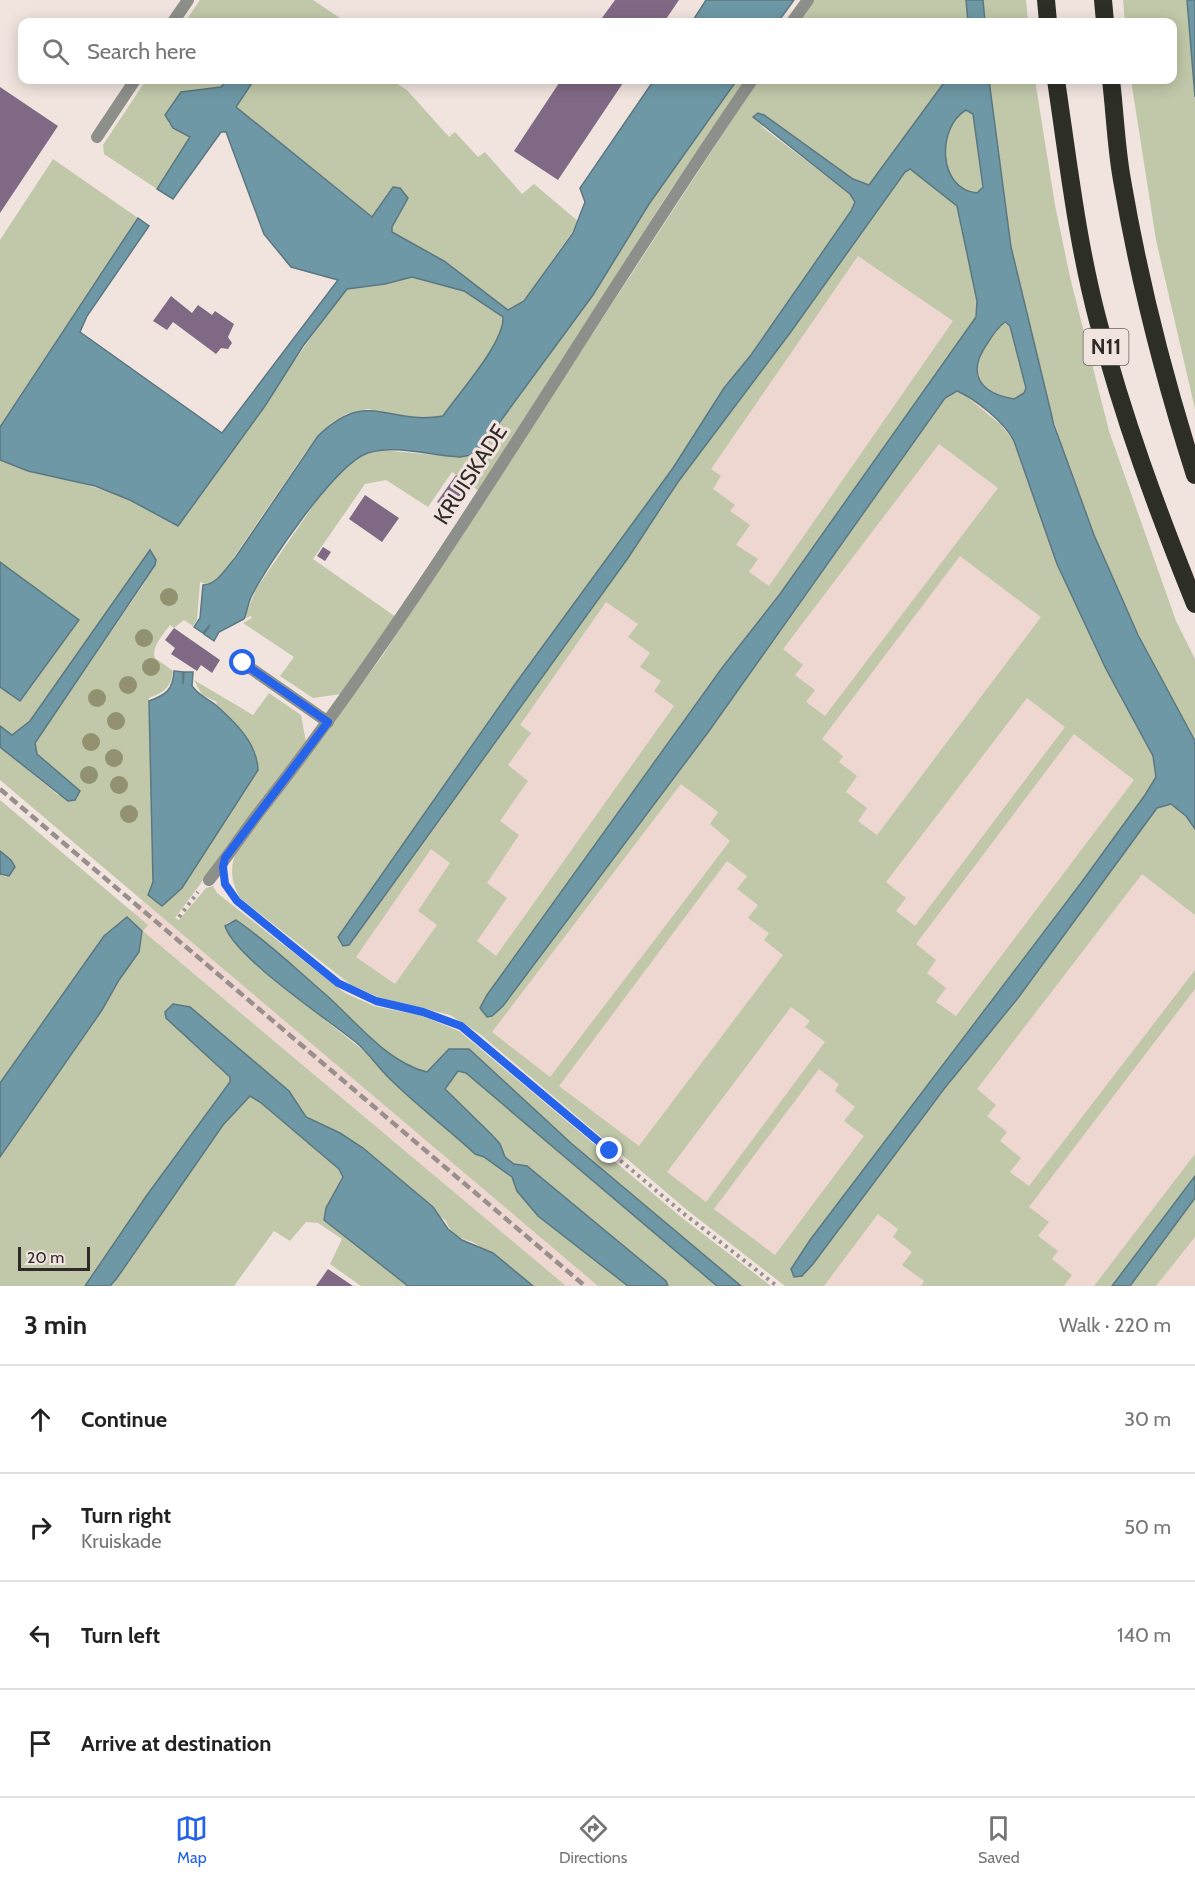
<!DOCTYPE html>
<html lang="en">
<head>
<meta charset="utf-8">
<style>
	body { margin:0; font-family:Cabin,sans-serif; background:#f2f2f2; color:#222 }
	.scale { position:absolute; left:18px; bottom:15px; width:72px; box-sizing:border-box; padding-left:6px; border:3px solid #2f2a28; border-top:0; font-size:16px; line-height:21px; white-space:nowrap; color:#2f2a28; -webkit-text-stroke:4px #f1e4df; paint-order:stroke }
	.stop { position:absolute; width:18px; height:18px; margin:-14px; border:4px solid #2563eb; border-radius:50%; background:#fff }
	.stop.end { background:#2563eb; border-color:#fff; box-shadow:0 2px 6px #0008 }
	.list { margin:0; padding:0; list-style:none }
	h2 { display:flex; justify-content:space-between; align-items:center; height:78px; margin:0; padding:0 24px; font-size:26px }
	h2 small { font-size:20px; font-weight:400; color:#767676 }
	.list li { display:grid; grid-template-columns:39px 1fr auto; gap:18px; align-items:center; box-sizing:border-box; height:108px; padding:0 24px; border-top:2px solid #e0e0e0 }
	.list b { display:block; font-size:22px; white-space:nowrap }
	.list p { margin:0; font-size:20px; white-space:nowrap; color:#767676 }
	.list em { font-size:20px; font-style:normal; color:#767676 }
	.icon { flex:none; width:33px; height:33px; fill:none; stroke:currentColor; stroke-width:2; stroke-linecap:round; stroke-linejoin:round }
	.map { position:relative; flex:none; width:1195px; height:1286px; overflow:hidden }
	.search { position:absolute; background:#fff; box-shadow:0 3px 15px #0003; left:18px; right:18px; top:18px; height:66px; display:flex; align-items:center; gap:15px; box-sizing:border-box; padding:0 21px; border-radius:12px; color:#767676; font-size:22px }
	.sheet { height:510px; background:#fff }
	nav { display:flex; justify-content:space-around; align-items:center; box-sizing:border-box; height:84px; border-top:2px solid #e0e0e0; background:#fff; font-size:16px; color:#767676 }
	nav a { display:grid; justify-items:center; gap:3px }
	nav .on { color:#2563eb }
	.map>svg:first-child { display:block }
	.built { fill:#edd7d0 }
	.green { fill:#c0c8a9; fill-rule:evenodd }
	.water { fill:#6e98a6; stroke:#5b7780; stroke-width:1.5; fill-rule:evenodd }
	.building { fill:#806985 }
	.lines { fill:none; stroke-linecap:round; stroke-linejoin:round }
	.path { stroke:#9b918e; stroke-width:4; stroke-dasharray:3 4.5; stroke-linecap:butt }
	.lane { stroke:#8d8f8a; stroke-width:12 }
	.highway { stroke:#2d2f27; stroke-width:18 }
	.rail { stroke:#998f8c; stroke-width:4.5; stroke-dasharray:9 4.5; stroke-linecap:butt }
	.tree { fill:#939270 }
	.route { stroke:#2563eb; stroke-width:8 }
	.labels { text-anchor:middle; stroke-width:6; stroke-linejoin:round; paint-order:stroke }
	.shield { fill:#f1e4df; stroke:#69625f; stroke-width:1.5 }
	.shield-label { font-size:21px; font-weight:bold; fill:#2f2a28 }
	.street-label { font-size:22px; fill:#2f2a28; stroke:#f1e4df }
</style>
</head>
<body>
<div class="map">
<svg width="1195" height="1286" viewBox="0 0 1195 1286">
	<rect width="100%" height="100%" fill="#f1e4df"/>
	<!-- built -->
	<g class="built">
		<polygon points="855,249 961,321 1005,484 1195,875 1195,1286 1045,1286 698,468"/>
		<polygon points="610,569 720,780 947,1286 801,1286 489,1036 425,997 381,987 337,948"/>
		<polygon points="148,895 163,907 164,913 602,1286 565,1286 127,917"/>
	</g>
	<!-- green -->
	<g class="green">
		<polygon points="200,0 313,0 346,22 185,22"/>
		<polygon points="814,0 966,0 968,22 798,22"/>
		<polygon points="983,0 1026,0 1028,22 985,22"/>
		<polygon points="1123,0 1187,0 1195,97 1195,409 1156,240 1131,80 1172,80 1172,22 1125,22"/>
		<polygon points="146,80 227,80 221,87 182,92 168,123 190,137 157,189 104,154 103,145"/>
		<polygon points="254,80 391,80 407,90 449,137 455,132 478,157 485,152 522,194 534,184 579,222 524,301 508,310 444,261 392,232 392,227 408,198 392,187 372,217 236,107"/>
		<polygon points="737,80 746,80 666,197 479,491 452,472 428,507 386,480 365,484 313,559 396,617 341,694 313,698 280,676 294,657 243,623 252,618 251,616 244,619 256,589 330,481 349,464 364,455 380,450 460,457 475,453 481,448 593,295 649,204"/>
		<path d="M758,80h188l-77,105 -16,-6 -100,-62 13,13 84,64 5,8 -4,9 -100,144 -27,33 -51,80 -160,219 -175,250 166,-206 163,-230 11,-19 112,-149 98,-140 17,-22 9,-1 43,36 20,95 -1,16 -228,321 -26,30 -235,327 16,11 206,-275 236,-333 9,-6 8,1 38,31 14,17 43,123 49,105 47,87 3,21 -11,18 -64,88 -271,357 -8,36 163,-213 52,-63 131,-181 9,-11 14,-4 15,12 9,13v86l-53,-41 -165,215 19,16 -9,11 20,16 -7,9 21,17 -11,14 19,14 166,-216v19l-166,218 20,15 -11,14 20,15 -6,8 20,16 -8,11h-143l3,-5 -22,-16 10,-13 -19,-15 5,-8 -20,-15 -54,72h-39l-98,-76 -207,-176 -30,-19 -72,-18 -27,-12 -111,-87c-10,-18 -10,-31 -3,-50l144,-190zM858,256l95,65 -184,265 -20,-14 9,-13 -22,-14 14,-20 -20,-14 5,-6 -22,-16 8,-13 -10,-7zM939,444l59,44 -173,228 -19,-14 9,-12 -20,-15 8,-10 -20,-16zM960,556l81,61 -164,218 -19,-14 9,-13 -21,-16 11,-16 -18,-14 4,-6 -21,-17zM606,602l32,22 -10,13 22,16 -10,14 21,14 -7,10 20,15 -178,250 -19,-15 30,-43 -20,-15 32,-48 -19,-14 28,-40 -20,-16 23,-32 -11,-8zM1027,698l38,29 -150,199 -19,-15 10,-13 -20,-16zM1074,734l60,46 -178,236 -20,-14 10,-14 -19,-15 9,-13 -20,-16zM681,784l37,28 -8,12 20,17 -180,236 -58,-45zM431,849l19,14 -32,48 19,14 -42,59 -39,-27zM727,861l20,15 -10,13 21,16 -10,13 21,15 -5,7 19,15 -144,191 -80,-60zM791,1007l19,14 -5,6 20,15 -119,160 -39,-30zM819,1069l20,15 -4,7 20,16 -11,14 20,15 -89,119 -61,-46z"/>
		<path d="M989,80h46l20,125 15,72 39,154 67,190 19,38v82c-118,-200 -188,-430 -206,-661z"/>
		<path d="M966,110l7,4 10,73 -6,6c-40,-4 -40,-66 -11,-83z"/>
		<polygon points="53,159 138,218 0,427 0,240"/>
		<path d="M412,277l52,14 39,26c2,26 -45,76 -60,99l-20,4 -21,-2 -34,-9 -22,5 -15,9 -26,30 -84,123 -13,9 -8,-3 -3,38 -4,6 -9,-6 -10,8 -4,-3c-7,10 -19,22 -15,33l18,13c-2,17 -10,22 -24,27l4,184 -5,13 34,-7 76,-118 -12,-33 -30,-32 1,-3 -15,-7 -8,-15 59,35 16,-22 32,22 5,27 -131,176 4,2 27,-32 7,-2 4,7 128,100 29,13 48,10 37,15 222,186 90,69h-30l-9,-7 -160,-135 -103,-95h-20l-22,23c-41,-10 -71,-51 -102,-78 -26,-23 -54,-45 -81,-68l-15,-4 -4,4 1,4 84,78 64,51 13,17 88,78 9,2 28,21 6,14 20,25 90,70h-30l-598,-506v-33l58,48 22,-4 -43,-37 -2,-11 112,-164 -117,142 -18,14 -12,-9v-266c47,18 97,23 142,46 8,3 32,20 36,20l165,-234 9,-5 33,-3z"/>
		<path d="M1003,323l7,3 16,62 -2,5 -10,6c-57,-10 -37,-45 -11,-76z"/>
		<path d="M0,800l148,125 -5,6 423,355h-33l-60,-44c-12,-3 -23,-8 -27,-21l-122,-95 -18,-9 -17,-26 -123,-73 65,59 -1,5 -83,113 -62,91h-85v-129l102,-147 17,-30 20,-28 -70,35 -69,96v-209l6,3 6,-17 -12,-9z"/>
		<polygon points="458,1071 466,1072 717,1286 668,1286 666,1281 527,1166 514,1164 505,1157 500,1144 492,1135 444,1089"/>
		<polygon points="249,1096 260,1102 339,1169 343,1177 324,1220 408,1286 361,1286 330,1264 342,1239 318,1223 306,1222 290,1241 274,1231 234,1286 110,1286 223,1125"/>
		<polygon points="1195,1154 1195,1176 1112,1286 1094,1286"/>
		<polygon points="1195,1198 1195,1237 1156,1286 1130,1286"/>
	</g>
	<!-- water -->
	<g class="water">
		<polygon points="706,0 794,0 778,22 692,22"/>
		<polygon points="966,0 983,0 985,22 968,22"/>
		<polygon points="1187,0 1195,0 1195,97"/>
		<path d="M227,80h27l-18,27 136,110 21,-30 7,1 8,10 -16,29v5l52,29 64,49 16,-9 49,-68 12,-31 -5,-14 74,-108h83l-88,124 -56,91 -113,154 -9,6 -11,2c-28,-1 -65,-13 -92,-4 -32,10 -101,112 -117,144 -3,7 -4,15 -7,22l-25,13 -5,9 -10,-7 6,-9 -7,8 -9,-6 6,-9 3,-33c14,0 23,-17 32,-27l83,-122c50,-49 68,-10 125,-20 15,-22 62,-74 60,-99l-39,-26 -52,-14 -27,7 -38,5 -44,57 -38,60 -87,120 -48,-26 -35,-14 -67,-15 -28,-11v-33l138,-209 11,8 -62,90 -7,16 142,101 116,-153 -47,-13 -27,-33 -38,-102h-5l-48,67 -16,-10 33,-52 -17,-9 -8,-13 16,-23 40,-5z"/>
		<path d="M946,80h43l22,167 43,178 40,110 44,100 57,106v88l-9,-13 -15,-12 -14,4 -139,190 -74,91 -131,175 -11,12 -8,1 -3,-8 19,-29 271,-357 64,-88 11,-18 -3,-21 -47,-87 -49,-105 -43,-123c-9,-18 -38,-42 -57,-50l-12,7 -236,333 -206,275 -11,10 -5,1 -7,-9 7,-13 235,-327 58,-74 196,-277 1,-16 -20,-95 -47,-37 -5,3 -115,161 -112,149 -50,76 -279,387 -6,1 -5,-9 175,-250 160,-219 51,-80 27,-33 100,-144 4,-9 -5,-8 -97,-77 5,-4 6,2 89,64 16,6zM966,110l7,4 10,73 -6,6c-40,-4 -40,-66 -11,-83zM1005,322l5,4 16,62 -2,5 -10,6c-34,-6 -48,-25 -27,-55 5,-8 11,-17 18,-22z"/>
		<polygon points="150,550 156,560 155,565 35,743 37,754 80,791 75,800 68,801 0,747 0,726 12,735 30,721"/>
		<polygon points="0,562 79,620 20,701 0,687"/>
		<path d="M174,671l9,1v12l1,-12h9l-1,14c9,12 16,12 26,21 19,17 39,37 40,63l-76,118 -20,18 -14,-11 5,-13 -4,-181c17,-6 24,-11 25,-30z"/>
		<polygon points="0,851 11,860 15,867 9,876 0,874"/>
		<polygon points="127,917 142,931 139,952 119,980 102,1010 0,1157 0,1083 104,936"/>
		<path d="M236,920c31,21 60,49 89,74 30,26 61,68 102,78l22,-23h20l103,95 169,142h-24l-251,-213 -8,-2 -13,18 47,46 8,9 5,13 9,7 13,2 139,115 2,5h-40l-90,-70 -21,-25 -5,-14 -28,-20 -9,-3c-28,-26 -59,-49 -86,-76 -11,-11 -19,-23 -31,-34 -29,-24 -123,-86 -133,-118z"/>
		<polygon points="173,1004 190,1007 289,1091 306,1117 340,1133 363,1148 433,1207 448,1229 462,1240 493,1253 533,1286 408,1286 324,1220 326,1208 343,1177 339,1169 260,1102 250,1096 223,1125 117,1278 110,1286 85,1286 147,1195 230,1082 230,1077 166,1018 165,1012"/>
		<polygon points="1195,1176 1195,1198 1130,1286 1112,1286"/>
	</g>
	<!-- building -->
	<g class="building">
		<polygon points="615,0 679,0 664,22 599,22"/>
		<polygon points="561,80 625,80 558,180 514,151"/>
		<polygon points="0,87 58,126 0,213"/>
		<polygon points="171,296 192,313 198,305 212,315 215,311 234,324 228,337 232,343 228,349 221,348 216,354 173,322 167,330 153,321"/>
		<polygon points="456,475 472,487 454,514 437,502"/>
		<polygon points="365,495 399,518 382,542 349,519"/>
		<polygon points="323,547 331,552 325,561 317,556"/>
		<polygon points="174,628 220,660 212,673 201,665 197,671 171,654 175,648 165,640"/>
		<polygon points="328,1269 353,1286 316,1286"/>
	</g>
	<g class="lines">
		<!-- path -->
		<g class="path">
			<path d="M226,886c12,23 113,101 139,111 31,12 65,16 96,30l222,186 94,73"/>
			<polyline points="179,917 198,892"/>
		</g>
		<!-- lane -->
		<g class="lane">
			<polyline points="173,22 188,0"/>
			<polyline points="792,22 808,0"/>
			<polyline points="97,137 135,80"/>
			<polyline points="243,663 328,722"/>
			<path d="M209,880c20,-25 38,-53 58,-78 178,-229 320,-483 485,-722"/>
		</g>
		<!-- highway -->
		<g class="highway">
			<polyline points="1046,0 1048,22"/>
			<polyline points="1103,0 1105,22"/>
			<path d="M1056,80c12,80 21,162 42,241 25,97 60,191 97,283"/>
			<path d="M1111,80c4,33 5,67 11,100 17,100 42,198 73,295"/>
		</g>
		<!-- rail -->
		<polyline class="rail" points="0,789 585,1286"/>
	</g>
	<!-- trees -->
	<g class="tree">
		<circle cx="169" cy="597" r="9"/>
		<circle cx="144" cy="638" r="9"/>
		<circle cx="151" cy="667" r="9"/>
		<circle cx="128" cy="685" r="9"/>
		<circle cx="97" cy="698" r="9"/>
		<circle cx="116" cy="721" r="9"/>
		<circle cx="91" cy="742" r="9"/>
		<circle cx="114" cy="758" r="9"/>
		<circle cx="89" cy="775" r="9"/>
		<circle cx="119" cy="785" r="9"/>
		<circle cx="129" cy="814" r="9"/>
	</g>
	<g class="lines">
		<!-- route -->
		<polyline class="route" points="243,663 328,722 225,858 223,867 225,884 237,901 338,983 376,1001 423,1012 461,1026 610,1151"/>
	</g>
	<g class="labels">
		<!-- shield labels -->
		<rect class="shield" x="1083.5" y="329" width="45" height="36" rx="4.5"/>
		<g class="shield-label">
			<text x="1106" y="354">N11</text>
		</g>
		<!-- street labels -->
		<g class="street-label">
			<text transform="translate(470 474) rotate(-57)" y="8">KRUISKADE</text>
		</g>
	</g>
</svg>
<div class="scale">20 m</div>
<div class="stop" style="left:243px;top:663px"></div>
<div class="stop end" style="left:610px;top:1151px"></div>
<div class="search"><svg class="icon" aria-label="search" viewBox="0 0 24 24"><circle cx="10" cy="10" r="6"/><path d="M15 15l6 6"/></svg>Search here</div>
</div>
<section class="sheet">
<h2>3 min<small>Walk · 220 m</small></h2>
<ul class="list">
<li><svg class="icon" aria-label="ahead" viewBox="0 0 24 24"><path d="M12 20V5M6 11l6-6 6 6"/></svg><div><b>Continue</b></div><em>30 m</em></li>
<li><svg class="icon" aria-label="right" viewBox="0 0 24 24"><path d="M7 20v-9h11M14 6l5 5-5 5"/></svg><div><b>Turn right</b><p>Kruiskade</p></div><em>50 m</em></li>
<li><svg class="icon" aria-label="left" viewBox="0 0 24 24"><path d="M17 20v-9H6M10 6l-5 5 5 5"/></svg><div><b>Turn left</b></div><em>140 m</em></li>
<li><svg class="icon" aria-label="arrive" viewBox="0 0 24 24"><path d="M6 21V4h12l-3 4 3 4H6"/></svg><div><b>Arrive at destination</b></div></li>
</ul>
</section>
<nav>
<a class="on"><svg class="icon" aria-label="map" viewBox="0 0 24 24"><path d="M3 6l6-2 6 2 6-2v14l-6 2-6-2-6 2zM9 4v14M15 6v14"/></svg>Map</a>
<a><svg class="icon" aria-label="directions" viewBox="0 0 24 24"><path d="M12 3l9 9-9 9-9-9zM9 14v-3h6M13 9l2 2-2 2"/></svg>Directions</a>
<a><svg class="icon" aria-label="saved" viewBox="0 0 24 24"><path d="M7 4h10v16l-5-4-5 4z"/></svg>Saved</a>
</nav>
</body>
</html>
